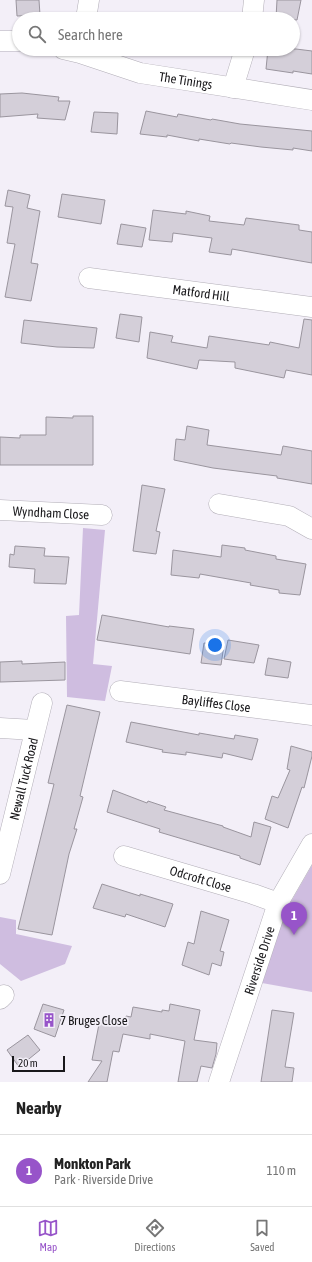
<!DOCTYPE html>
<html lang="en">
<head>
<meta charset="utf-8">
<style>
	body { margin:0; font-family:"Asap Condensed",sans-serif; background:#f6f6f6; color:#222 }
	.scale { position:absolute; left:12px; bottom:10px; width:53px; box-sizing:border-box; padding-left:4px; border:2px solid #19181b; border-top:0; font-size:11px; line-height:14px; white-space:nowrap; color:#19181b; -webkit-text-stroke:3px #f3eff8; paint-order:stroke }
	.you { position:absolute; left:215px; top:645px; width:14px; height:14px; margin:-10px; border:3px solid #fff; border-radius:50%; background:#1a73e8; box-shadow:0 0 0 6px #1a73e833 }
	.badge { display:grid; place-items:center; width:26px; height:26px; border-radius:50%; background:#9754c9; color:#fff; font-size:13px; font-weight:700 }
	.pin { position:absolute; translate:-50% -33px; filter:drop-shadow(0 1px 2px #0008) }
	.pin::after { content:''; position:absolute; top:21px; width:14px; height:12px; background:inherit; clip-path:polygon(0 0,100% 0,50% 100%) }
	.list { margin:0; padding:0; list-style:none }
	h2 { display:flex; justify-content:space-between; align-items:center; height:52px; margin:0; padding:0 16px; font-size:17px }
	h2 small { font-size:13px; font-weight:400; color:#767676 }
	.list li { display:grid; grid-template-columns:26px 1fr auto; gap:12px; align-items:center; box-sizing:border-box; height:72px; padding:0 16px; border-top:1px solid #e0e0e0 }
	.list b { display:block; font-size:15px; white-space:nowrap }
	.list p { margin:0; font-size:13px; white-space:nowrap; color:#767676 }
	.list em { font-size:13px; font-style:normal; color:#767676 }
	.icon { flex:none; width:22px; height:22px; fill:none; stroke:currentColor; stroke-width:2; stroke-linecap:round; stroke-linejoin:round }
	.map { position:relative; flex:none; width:312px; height:1082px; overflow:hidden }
	.search { position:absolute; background:#fff; box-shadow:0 1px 3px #0004; left:12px; right:12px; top:12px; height:44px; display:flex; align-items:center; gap:10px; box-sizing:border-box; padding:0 14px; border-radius:22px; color:#767676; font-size:15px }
	.sheet { height:124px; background:#fff }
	nav { display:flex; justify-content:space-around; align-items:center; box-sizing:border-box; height:56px; border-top:1px solid #e0e0e0; background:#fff; font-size:11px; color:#767676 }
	nav a { display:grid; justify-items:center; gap:2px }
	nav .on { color:#9754c9 }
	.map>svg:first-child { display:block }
	.green { fill:#cfbde0 }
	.building { fill:#d4cfd9; stroke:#9a959e }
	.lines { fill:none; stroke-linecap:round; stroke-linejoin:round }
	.street-casing { stroke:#b2aeb7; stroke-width:21 }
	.street { stroke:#fff; stroke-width:20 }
	.labels { text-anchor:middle; stroke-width:3.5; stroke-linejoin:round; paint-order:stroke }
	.street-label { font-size:13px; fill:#19181b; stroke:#f3eff8 }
	.poi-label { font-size:13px; fill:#19181b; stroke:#f3eff8; text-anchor:start }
</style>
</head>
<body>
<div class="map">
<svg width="312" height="1082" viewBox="0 0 312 1082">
	<rect width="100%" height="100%" fill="#f3eff8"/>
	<!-- green -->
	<g class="green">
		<polygon points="83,528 105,530 93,664 112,666 105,701 67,697 66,616 79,615"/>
		<polygon points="312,865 312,992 262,983 285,912"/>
		<polygon points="0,917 16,920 16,934 72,946 65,964 21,981 0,964"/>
	</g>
	<!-- building -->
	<g class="building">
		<polygon points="16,0 39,0 40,15 17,16"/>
		<polygon points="277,0 301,0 297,20 276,18"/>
		<polygon points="268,49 296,49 312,51 312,74 293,71 293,73 266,69"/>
		<polygon points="22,93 59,97 58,101 70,101 65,120 37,118 38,114 0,117 0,94"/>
		<polygon points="146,111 177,117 178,114 211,120 212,119 240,124 312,131 312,151 293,148 293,150 261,147 231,143 230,144 199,139 199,141 167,135 167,137 140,134"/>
		<polygon points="94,112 118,113 117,134 91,132"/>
		<polygon points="8,190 30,195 27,208 40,211 31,263 38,264 31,301 5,297 15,244 7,243 13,207 5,206"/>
		<polygon points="62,194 105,200 101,224 58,217"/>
		<polygon points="153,210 186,214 186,211 210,216 209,221 244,225 246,218 299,225 299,230 312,232 312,263 232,249 231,255 209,252 212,238 173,233 172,242 149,240"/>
		<polygon points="121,224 146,228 142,247 117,244"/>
		<polygon points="120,314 142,317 139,342 116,338"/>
		<polygon points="304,319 312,320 312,375 286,370 284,378 235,368 235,362 199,360 197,369 147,358 150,332 173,336 171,342 207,348 209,336 269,345 270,342 299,348"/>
		<polygon points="24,320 97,328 94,348 57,347 21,343"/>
		<polygon points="73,416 93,416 93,465 0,465 0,437 20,438 20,435 46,435 46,417 73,418"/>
		<polygon points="187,426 209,430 207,445 281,455 283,446 312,451 312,484 277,478 277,476 213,468 174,460 176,439 185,440"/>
		<polygon points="142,485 165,489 156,531 160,532 156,554 133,551"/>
		<polygon points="222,545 245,548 245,550 276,556 276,559 306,564 300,595 279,593 279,590 250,585 251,583 200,574 199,578 171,575 173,550 221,557"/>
		<polygon points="15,546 45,548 44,556 69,557 66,584 34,583 35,569 9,567 10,554 14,555"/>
		<polygon points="102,615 169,627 169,626 194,629 190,654 97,640"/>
		<polygon points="228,640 259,645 254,663 224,659"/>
		<polygon points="204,643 224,645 221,665 201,663"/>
		<polygon points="268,658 291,662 288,678 265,675"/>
		<polygon points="22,661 22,664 65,662 65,680 0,682 0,662"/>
		<polygon points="67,705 100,712 80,796 83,797 74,829 77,829 69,854 52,935 18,929 54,784 48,783"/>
		<polygon points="131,722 199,735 199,733 234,739 235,735 258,739 252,760 223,753 222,758 186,752 186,755 162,752 163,750 126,742"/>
		<polygon points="291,746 312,752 312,756 304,788 302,787 288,828 265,819 272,796 278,798 290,770 287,769"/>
		<polygon points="113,790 147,803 148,801 166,807 164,810 223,826 223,827 251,837 254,822 271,827 260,865 240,858 240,856 159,832 160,829 107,812"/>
		<polygon points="102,884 140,896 140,894 173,904 165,927 126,914 125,917 93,908"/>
		<polygon points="201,911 229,920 220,951 224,952 221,966 212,963 209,975 182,965 188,942 194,944"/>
		<polygon points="43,1004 64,1010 55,1037 34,1029"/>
		<polygon points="170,1004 200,1010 194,1040 217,1043 216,1054 212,1068 201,1066 197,1082 178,1082 185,1041 150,1034 150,1039 123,1034 119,1052 113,1051 107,1082 88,1082 102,1061 92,1060 100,1019 124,1024 126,1016 131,1017 133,1007 162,1012 162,1010 169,1011"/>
		<polygon points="272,1010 294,1013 285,1067 294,1068 292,1082 261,1082"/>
		<polygon points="28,1035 40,1050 19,1067 7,1050"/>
	</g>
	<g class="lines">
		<defs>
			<g id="street">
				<polyline points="86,19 89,0"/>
				<polyline points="252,19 254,0"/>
				<polyline points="0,41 19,41"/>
				<path id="s1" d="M63,49l17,4 60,20 172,27"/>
				<polyline points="233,88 245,49"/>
				<path id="s2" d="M89,278l223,29"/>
				<polyline points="219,504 289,516 312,529"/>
				<path id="s3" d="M0,510l102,5"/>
				<path id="s4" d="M120,691l192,24"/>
				<polyline points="0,728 34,730"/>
				<path id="s5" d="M124,856l129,38 25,9"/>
				<path id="s6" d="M0,874l42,-171"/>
				<polyline points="0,999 4,995"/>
				<path id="s7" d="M219,1082l59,-179 34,-59"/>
			</g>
		</defs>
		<!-- street casing -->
		<use href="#street" class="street-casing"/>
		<!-- street -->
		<use href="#street" class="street"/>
	</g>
	<!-- icons -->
	<defs>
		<symbol id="building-bare" viewBox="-9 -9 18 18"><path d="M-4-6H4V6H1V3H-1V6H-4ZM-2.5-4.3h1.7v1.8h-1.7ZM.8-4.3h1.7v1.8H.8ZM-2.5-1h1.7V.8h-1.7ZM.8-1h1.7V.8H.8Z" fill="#9754c9" stroke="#f3eff8" stroke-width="2.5" paint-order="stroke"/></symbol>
	</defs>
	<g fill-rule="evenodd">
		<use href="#building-bare" x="39" y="1010" width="20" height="20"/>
	</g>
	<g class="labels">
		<!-- street labels -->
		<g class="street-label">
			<text dy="5" stroke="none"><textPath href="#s1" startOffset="127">The Tinings</textPath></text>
			<text dy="5" stroke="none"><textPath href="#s2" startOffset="113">Matford Hill</textPath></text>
			<text dy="5" stroke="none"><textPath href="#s3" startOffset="51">Wyndham Close</textPath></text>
			<text dy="5" stroke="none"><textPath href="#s4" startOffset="97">Bayliffes Close</textPath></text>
			<text dy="5" stroke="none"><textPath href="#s6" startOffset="98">Newall Tuck Road</textPath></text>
			<text dy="5" stroke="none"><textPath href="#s5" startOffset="80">Odcroft Close</textPath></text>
			<text dy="5" stroke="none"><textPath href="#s7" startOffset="128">Riverside Drive</textPath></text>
		</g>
		<!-- poi labels -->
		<g class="poi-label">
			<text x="60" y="1025">7 Bruges Close</text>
		</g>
	</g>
</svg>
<div class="scale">20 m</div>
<div class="you"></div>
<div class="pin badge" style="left:294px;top:935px">1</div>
<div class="search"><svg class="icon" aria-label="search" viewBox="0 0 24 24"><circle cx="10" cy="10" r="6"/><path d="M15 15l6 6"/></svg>Search here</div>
</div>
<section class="sheet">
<h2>Nearby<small></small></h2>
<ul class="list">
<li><span class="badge">1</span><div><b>Monkton Park</b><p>Park · Riverside Drive</p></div><em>110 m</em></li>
</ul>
</section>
<nav>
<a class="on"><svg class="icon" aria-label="map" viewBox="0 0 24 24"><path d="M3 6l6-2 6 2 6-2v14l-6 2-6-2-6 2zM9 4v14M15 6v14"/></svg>Map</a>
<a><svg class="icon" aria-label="directions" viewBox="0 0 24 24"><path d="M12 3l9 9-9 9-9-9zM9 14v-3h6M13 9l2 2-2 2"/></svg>Directions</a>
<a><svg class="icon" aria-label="saved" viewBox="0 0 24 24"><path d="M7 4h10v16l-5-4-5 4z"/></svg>Saved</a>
</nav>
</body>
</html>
